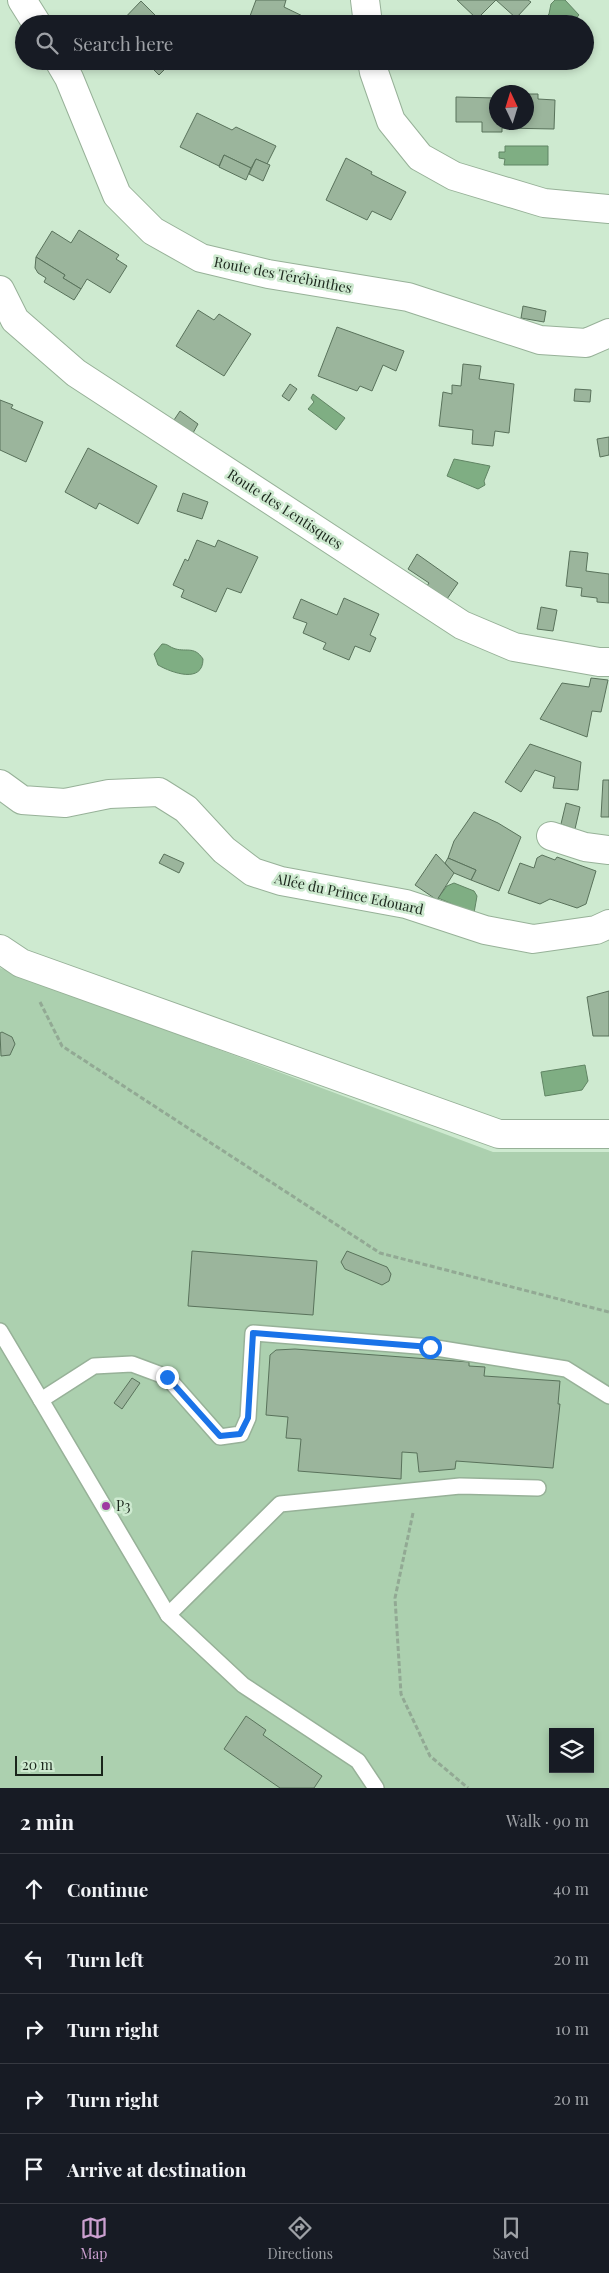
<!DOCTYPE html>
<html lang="en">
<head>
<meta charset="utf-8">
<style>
	body { margin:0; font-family:"Playfair Display",serif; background:#20242c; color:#f1f3f6 }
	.controls { position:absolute; right:15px; bottom:15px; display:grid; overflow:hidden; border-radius:0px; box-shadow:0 2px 8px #0003 }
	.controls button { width:45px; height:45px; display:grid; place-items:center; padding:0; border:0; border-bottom:1px solid #363941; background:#171b24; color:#f1f3f6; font:25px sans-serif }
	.compass { position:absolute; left:489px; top:85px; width:45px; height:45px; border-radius:50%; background:#171b24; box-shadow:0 2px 8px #0003; rotate:356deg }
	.scale { position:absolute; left:15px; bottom:12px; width:88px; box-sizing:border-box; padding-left:5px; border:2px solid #1a251b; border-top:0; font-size:14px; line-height:18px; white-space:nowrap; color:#1a251b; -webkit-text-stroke:4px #ceead0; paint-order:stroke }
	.stop { position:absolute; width:15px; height:15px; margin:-11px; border:4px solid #1a73e8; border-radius:50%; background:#fff }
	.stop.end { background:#1a73e8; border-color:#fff; box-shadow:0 1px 5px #0008 }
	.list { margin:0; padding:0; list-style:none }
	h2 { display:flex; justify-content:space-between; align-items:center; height:65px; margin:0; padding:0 20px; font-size:21px }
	h2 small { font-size:16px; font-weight:400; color:#9ea1a6 }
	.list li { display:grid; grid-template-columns:32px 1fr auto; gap:15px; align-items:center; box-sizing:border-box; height:70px; padding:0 20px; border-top:1px solid #363941 }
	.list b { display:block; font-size:19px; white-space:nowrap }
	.list em { font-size:16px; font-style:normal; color:#9ea1a6 }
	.icon { flex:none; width:28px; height:28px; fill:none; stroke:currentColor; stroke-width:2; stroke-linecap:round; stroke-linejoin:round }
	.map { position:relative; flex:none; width:609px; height:1788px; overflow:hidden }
	.search { position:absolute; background:#171b24; box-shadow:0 2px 8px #0003; left:15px; right:15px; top:15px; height:55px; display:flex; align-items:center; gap:12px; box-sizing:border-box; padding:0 18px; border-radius:28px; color:#9ea1a6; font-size:19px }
	.sheet { height:415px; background:#171b24 }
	nav { display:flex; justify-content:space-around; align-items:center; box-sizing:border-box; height:70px; border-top:1px solid #363941; background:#171b24; font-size:14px; color:#9ea1a6 }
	nav a { display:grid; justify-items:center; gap:2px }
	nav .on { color:#cca0d0 }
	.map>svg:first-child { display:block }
	.green { fill:#acd0af; fill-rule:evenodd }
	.water { fill:#7fae83; stroke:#618564 }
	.building { fill:#9bb59c; stroke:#59725b }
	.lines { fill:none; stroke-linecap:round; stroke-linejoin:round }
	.lane-casing { stroke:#97b198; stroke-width:18 }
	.street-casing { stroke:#97b198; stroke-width:30 }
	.path { stroke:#92a994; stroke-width:3; stroke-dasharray:5 2.5; stroke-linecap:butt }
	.lane { stroke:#fff; stroke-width:15 }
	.street { stroke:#fff; stroke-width:28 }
	.route { stroke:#1a73e8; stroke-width:6 }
	.poi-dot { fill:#9e3ba1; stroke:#ceead0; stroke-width:2 }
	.labels { text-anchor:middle; stroke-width:5; stroke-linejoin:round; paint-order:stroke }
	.street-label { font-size:14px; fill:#1a251b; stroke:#ceead0 }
	.poi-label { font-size:14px; fill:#1a251b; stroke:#ceead0; text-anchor:start }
</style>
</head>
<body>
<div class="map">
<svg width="609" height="1788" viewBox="0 0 609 1788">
	<rect width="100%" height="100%" fill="#ceead0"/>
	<!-- green -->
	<path class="green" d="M0,968l493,184h116v636h-609zM553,1732h37v37h-37z"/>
	<!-- water -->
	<g class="water">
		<polygon points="555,0 565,0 579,15 571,24 539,24 549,14 551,4"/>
		<polygon points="505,146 548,146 548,165 504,165 505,159 499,158 499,152 505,152"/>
		<polygon points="313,394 345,418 336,430 308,409 314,402 311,398"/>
		<polygon points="454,459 490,466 484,481 485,485 478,489 447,476"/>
		<path d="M162,644c6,0 6,2 11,4 12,5 21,-3 30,11 0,25 -31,14 -45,6l-4,-11z"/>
		<polygon points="454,883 474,891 477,896 474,913 438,898 447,886"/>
		<polygon points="585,1065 588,1081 582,1090 545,1096 541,1072"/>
	</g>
	<!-- building -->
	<g class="building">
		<polygon points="256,0 286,0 284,7 319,24 247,24"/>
		<polygon points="457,0 496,0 477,19"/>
		<polygon points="496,0 528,0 531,2 516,18"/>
		<polygon points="141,1 164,24 119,24"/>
		<polygon points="145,61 173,61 159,75"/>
		<polygon points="526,94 538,94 538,99 555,100 554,129 502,128 502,132 482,132 482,122 456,122 456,97 496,98 496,122 526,122"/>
		<polygon points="197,113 232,130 236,127 276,146 267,164 256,159 251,168 224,155 219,166 180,147"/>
		<polygon points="224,155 251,168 246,180 219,167"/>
		<polygon points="346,158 372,172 371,174 406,192 391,220 372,211 367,220 326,200"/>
		<polygon points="256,159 270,165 263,181 249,174"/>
		<polygon points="79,230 119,255 116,259 127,266 110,293 87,279 81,289 63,278 65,275 36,257 52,231 71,243"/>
		<polygon points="36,257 65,275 63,278 81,289 74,300 44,282 46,278 38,273 35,268"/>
		<polygon points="523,306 546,311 544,322 521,318"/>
		<polygon points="198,310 214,320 219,314 251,334 224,376 176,346"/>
		<polygon points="337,327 404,351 396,371 383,365 372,391 360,386 357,391 318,376"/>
		<polygon points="463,364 481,366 479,379 514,384 509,433 495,431 493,446 472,444 473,430 439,426 443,392 452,394 452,385 461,386"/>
		<polygon points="290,384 297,389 289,401 282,396"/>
		<polygon points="575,389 591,390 590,402 574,401"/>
		<polygon points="0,400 13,405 11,408 43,422 26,462 0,450"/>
		<polygon points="180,411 198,424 193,433 174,420"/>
		<polygon points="609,437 609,455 600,457 597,439"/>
		<polygon points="88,448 157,486 138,524 99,503 96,509 65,492"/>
		<polygon points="183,493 208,502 202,519 177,511"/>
		<polygon points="197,540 215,547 218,540 258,557 241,593 227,588 216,612 181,597 184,590 173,585 185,559 188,561"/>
		<polygon points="570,551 588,553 586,571 609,574 609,603 597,602 597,598 581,596 582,588 566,586"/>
		<polygon points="417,554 458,583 447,599 426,587 429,583 408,569"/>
		<polygon points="344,598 379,614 370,635 376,638 370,652 355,646 349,660 323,649 326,643 303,633 307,623 293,618 301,599 337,615"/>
		<polygon points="541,607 557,610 553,631 537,629"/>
		<polygon points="591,678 608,680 601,712 592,711 587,737 540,719 562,683 589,687"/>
		<polygon points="530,744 581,762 578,790 553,788 555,777 535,770 521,792 505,782"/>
		<polygon points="603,780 609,780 609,817 601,817"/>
		<polygon points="566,803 580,807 575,829 561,824"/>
		<polygon points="474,812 498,823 521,837 499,891 471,880 476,870 448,858 454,841"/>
		<polygon points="164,854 184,863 179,873 159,863"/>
		<polygon points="436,854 454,873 437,900 415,885"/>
		<polygon points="542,855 555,860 557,857 596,871 586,904 577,908 550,899 540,904 508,893 520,863 534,868 537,858"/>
		<polygon points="448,858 476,870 471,880 454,873 445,863"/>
		<polygon points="609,991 609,1036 593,1036 587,997"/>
		<polygon points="2,1032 12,1037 15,1044 10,1055 1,1056 0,1033"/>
		<polygon points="192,1251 317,1261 313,1315 188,1306"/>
		<polygon points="347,1251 387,1267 391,1274 389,1281 382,1285 345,1269 341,1262"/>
		<polygon points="295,1349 469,1362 469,1366 485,1367 484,1376 560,1381 558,1404 560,1404 553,1468 456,1461 455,1469 419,1472 417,1453 402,1452 401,1479 298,1471 301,1439 286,1438 288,1417 266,1415 270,1355 276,1350"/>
		<polygon points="132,1378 140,1383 122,1409 114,1403"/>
		<polygon points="246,1716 266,1730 263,1735 322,1776 314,1788 280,1788 224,1749"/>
	</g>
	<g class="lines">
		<defs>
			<g id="lane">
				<polyline points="0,1331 41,1400"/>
				<polyline points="168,1615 280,1504 460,1486 538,1488"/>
				<polyline points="376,1788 358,1761 243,1685 168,1615 41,1400 94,1366 132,1364 167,1377 220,1437 241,1434 248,1418 253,1333 430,1347 566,1369 609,1396"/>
			</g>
			<g id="street">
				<polyline points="22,0 37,24"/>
				<polyline points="365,0 368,24"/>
				<polyline points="59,61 69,78 117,195 153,231 201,258 268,274 408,297 540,340 586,343 609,333"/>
				<polyline points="372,61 374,72 391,121 420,157 454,176 544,203 609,209"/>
				<polyline points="0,290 15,320 76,373 462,625 514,647 599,662 609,662"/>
				<polyline points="0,784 22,800 65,803 109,794 159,792 186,809 224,850 253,872 281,881 406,904 485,930 533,939 596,930 609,924"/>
				<polyline points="551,836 585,847 609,850"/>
				<polyline points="0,949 21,963 499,1134 609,1134"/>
			</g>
		</defs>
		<!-- lane casing -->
		<use href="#lane" class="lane-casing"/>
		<!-- street casing -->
		<use href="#street" class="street-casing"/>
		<!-- path -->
		<g class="path">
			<polyline points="40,1002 62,1046 380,1253 609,1312"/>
			<polyline points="413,1513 395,1598 401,1694 430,1756 468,1788"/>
		</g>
		<!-- lane -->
		<use href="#lane" class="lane"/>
		<!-- street -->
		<use href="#street" class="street"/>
	</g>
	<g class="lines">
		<!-- route -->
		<polyline class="route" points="167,1377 220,1436 240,1434 248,1418 253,1333 430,1347"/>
	</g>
	<!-- markers -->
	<circle class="poi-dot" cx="106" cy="1506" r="5"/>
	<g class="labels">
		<!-- street labels -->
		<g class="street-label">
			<text transform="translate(283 275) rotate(11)" y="5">Route des Térébinthes</text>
			<text transform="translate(285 509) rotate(33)" y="5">Route des Lentisques</text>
			<text transform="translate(349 894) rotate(12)" y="5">Allée du Prince Edouard</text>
		</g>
		<!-- poi labels -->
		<g class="poi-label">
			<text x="116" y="1511">P3</text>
		</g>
	</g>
</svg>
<div class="controls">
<button><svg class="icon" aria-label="layers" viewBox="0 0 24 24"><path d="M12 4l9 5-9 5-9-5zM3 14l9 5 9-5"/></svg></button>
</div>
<svg class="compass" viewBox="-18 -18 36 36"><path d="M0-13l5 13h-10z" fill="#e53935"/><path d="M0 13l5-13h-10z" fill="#9ea1a6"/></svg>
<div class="scale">20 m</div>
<div class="stop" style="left:430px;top:1347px"></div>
<div class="stop end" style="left:167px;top:1377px"></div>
<div class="search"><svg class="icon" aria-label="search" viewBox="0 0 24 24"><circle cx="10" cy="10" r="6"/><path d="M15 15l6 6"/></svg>Search here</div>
</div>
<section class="sheet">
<h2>2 min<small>Walk · 90 m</small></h2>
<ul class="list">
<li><svg class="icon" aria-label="ahead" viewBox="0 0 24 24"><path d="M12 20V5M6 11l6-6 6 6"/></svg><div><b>Continue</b></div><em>40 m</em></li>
<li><svg class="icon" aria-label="left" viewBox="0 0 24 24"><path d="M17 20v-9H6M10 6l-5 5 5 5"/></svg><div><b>Turn left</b></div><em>20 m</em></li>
<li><svg class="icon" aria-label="right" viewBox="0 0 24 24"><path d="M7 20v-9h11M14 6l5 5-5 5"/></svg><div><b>Turn right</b></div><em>10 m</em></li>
<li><svg class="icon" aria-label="right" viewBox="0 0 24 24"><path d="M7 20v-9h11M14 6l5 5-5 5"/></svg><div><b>Turn right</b></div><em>20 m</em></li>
<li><svg class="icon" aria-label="arrive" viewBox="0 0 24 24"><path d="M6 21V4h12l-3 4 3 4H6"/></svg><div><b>Arrive at destination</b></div></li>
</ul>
</section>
<nav>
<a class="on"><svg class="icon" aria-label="map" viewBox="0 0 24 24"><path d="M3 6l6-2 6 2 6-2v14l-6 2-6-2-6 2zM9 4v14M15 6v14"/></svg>Map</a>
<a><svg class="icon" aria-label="directions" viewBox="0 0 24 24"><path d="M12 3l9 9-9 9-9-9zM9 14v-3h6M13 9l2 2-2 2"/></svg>Directions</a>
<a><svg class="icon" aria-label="saved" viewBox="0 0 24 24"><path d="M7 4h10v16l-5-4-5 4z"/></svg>Saved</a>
</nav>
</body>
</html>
